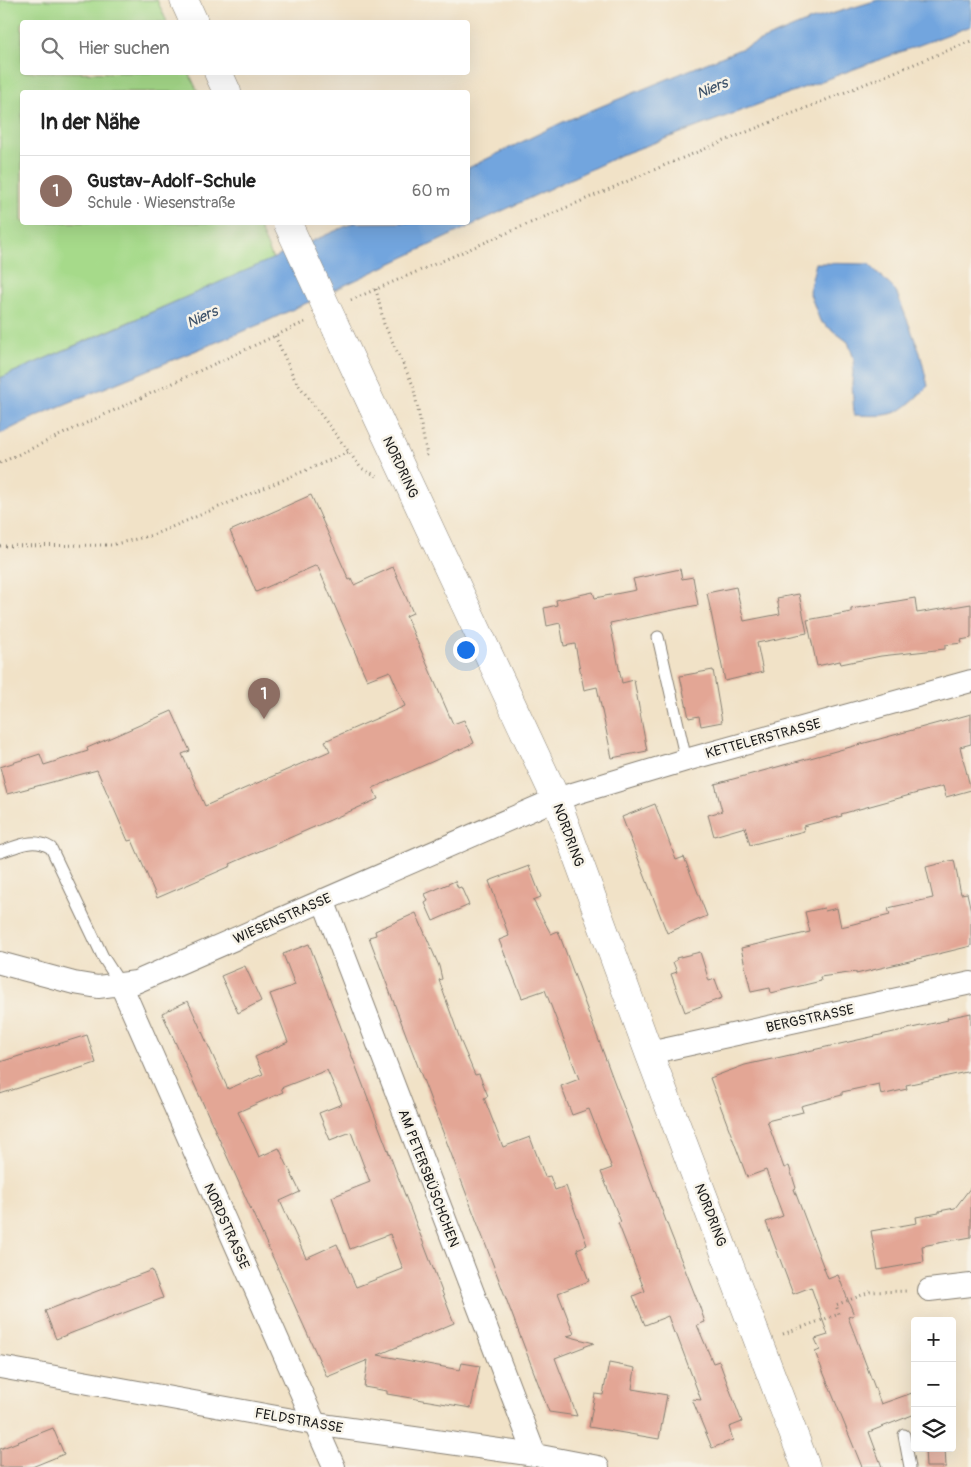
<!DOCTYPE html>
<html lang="de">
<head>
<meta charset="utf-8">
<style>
	body { margin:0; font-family:Pangolin,sans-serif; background:#f6f6f6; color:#222 }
	.controls { position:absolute; right:15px; bottom:15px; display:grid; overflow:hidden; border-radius:5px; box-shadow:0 5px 20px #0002 }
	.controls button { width:45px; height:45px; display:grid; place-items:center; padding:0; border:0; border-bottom:1px solid #e0e0e0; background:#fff; color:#222; font:25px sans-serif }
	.you { position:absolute; left:465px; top:649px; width:18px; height:18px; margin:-12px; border:4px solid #fff; border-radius:50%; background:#1a73e8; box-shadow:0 0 0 8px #1a73e833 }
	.badge { display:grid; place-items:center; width:32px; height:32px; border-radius:50%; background:#ea580c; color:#fff; font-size:16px; font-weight:700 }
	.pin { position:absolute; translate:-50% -41px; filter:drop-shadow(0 1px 2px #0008) }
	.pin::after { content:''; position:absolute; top:26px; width:18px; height:15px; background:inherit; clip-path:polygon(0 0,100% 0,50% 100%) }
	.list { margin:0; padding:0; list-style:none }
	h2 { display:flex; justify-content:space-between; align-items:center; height:65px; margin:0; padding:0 20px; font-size:21px }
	h2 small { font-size:16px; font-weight:400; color:#767676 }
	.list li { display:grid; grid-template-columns:32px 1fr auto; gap:15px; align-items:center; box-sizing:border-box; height:70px; padding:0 20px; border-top:1px solid #e0e0e0 }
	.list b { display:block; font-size:19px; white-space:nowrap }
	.list p { margin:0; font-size:16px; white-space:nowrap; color:#767676 }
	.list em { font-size:16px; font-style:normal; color:#767676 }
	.icon { flex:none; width:28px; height:28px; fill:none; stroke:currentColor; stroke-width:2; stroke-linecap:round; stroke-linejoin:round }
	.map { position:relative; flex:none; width:971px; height:1467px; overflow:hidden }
	.search { position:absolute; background:#fff; box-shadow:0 5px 20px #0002; left:20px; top:20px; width:450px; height:55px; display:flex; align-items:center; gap:12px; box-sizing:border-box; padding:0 18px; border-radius:5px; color:#767676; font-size:19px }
	.panel { position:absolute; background:#fff; box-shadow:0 5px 20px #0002; left:20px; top:90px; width:450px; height:135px; border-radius:5px }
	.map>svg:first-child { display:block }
	.green { fill:#a6da8a; stroke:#617b53 }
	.water { fill:#72a5de; stroke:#47607d }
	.building { fill:#e3a695; fill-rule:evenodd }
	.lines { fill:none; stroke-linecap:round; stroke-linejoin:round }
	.service-casing { stroke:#867f72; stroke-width:13 }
	.minor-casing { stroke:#867f72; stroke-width:24 }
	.tertiary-casing { stroke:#867f72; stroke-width:29 }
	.path { stroke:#867f72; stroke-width:3; stroke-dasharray:1 4; stroke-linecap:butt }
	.service { stroke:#fff; stroke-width:11 }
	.minor { stroke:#fff; stroke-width:22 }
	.tertiary { stroke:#fff; stroke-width:28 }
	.tertiary-bridge-casing { stroke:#867f72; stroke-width:29; stroke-linecap:butt }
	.tertiary-bridge { stroke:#fff; stroke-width:28 }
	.labels { text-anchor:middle; stroke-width:5; stroke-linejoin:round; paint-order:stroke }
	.street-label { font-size:14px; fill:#1c1c1c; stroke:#f7f3e8 }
	.water-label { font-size:15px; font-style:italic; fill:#3e536a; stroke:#f7f3e8 }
</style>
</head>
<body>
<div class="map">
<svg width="971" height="1467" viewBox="0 0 971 1467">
	<rect width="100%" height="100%" fill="#f7f3e8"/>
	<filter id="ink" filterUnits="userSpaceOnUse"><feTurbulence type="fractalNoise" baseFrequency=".02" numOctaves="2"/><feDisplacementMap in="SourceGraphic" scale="10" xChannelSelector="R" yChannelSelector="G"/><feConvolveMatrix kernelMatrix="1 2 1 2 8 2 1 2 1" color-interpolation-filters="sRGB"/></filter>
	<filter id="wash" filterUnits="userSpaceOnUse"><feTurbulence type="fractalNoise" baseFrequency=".0096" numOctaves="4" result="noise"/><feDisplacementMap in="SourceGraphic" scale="20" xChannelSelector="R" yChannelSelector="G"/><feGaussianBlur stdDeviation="1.12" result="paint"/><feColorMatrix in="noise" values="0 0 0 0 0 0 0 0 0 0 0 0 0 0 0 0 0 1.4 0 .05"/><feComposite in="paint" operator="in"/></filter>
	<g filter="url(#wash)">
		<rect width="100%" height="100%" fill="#f1e2c7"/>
		<!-- green -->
		<polygon class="green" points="0,0 157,0 167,22 22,22 22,72 189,73 198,92 22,92 22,222 257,223 273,259 0,378"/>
		<!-- water -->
		<g class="water">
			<polygon points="878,0 971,0 971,26 621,155 324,295 263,323 41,414 0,434 0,378 123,325 353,223 468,222 468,168 563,122 811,20"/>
			<path d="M816,263l53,1 27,27 24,62 8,33c-30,29 -31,31 -74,29l-2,-31 2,-25 -6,-17 -28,-21 -11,-30z"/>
		</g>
		<g id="blocks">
			<!-- building -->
			<g class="building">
				<polygon points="311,495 349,580 351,579 354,585 393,567 413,613 406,616 453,724 464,720 474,743 373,788 378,799 230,864 231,866 157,898 132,840 128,841 97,770 7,794 0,767 40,754 44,765 88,751 87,748 172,711 190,751 182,754 205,806 330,751 325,741 405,706 390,671 367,680 317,565 256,592 230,531"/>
				<polygon points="680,569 682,579 693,577 698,605 610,623 622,683 634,680 647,751 612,758 597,687 584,690 575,644 564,646 560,623 547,626 544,608 557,605 556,600 593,592 595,598 636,590 633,579"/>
				<polygon points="736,587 744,621 780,614 777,598 799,594 807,633 757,643 763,672 725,681 707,593"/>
				<polygon points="915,598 917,613 971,604 971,638 961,640 962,643 945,645 945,649 881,656 841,664 840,661 817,666 807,620 851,612 851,609"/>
				<polygon points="713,670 722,722 701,726 699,716 689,718 680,676"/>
				<polygon points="971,714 971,744 960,747 971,790 946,797 943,786 841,814 842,816 803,826 804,831 750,845 745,827 714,836 708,815 722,811 715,784"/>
				<polygon points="655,804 676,860 684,857 707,916 667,933 622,817"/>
				<polygon points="954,860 961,894 967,893 971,911 971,946 856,974 856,972 820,977 821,981 771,993 770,988 751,992 741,948 810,932 805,912 824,908 825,911 837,908 841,927 890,915 888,908 933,898 926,867"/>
				<polygon points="529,866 541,897 533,900 551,934 558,931 669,1229 699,1305 705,1322 697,1325 713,1363 719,1361 742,1422 729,1427 733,1440 712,1448 692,1399 701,1400 676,1333 674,1333 668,1316 645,1325 633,1296 645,1291 618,1223 621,1222 601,1172 612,1168 589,1109 572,1115 561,1086 579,1079 545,990 522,998 499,940 509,936 489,881"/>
				<polygon points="455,881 458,888 461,887 469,905 433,921 425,903 428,901 425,894"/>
				<polygon points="416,913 439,966 442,979 439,980 461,1042 475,1075 479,1074 488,1096 484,1098 503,1147 530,1137 545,1177 550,1176 555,1190 566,1186 587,1245 577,1249 589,1281 558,1293 574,1334 567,1336 594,1343 555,1358 577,1416 549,1412 369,937 376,935 375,931"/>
				<path d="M309,944l145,379 -76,32 82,15 2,-7 18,3 -9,42 -84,-14v-3l-23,-4 4,-27 -41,17 -165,-364 26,-12 40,88 35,-15 -8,-17 33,-15 -18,-48 25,-9 -12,-31zM327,1070l15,34 -23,9 11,27 21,-8 19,50 -38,15 18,52 40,-15 13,35 -47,18 -19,-43 -31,14 -26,-57 20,-9 -21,-44 -20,9 -21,-45 45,-20 -2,-4z"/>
				<polygon points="700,952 709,981 715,979 722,998 685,1012 671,974 677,972 673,962 677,960 676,958"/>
				<polygon points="245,966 261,1001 238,1013 221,976"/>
				<polygon points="971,1013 971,1071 906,1085 907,1089 881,1095 879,1084 842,1092 842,1095 801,1106 803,1112 767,1121 784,1168 789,1166 796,1188 794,1189 828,1279 838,1275 854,1315 848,1317 881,1404 915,1392 915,1414 869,1432 882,1467 862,1467 815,1352 820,1350 815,1339 828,1335 811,1287 793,1294 766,1222 783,1216 766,1170 747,1177 710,1078 745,1065 948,1020 947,1018"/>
				<polygon points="87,1035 96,1063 0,1094 0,1062"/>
				<polygon points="971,1187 971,1237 922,1246 924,1262 878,1270 871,1231 917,1223 916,1217 939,1213 939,1211 955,1208"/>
				<polygon points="152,1270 163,1298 56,1339 45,1311"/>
				<polygon points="609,1363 635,1368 632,1389 667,1395 659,1439 589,1427 595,1394 603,1395"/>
				<polygon points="53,1428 64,1454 32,1467 0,1467 0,1449"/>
				<polygon points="925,1448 945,1448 946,1467 926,1467"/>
			</g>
		</g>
	</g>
	<g filter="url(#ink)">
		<use href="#blocks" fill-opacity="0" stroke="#867f72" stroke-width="1"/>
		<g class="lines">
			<defs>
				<g id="service">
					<polyline points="658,637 686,760"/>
					<path d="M0,852c19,-6 33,-15 51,-4l52,109 18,28"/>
					<polyline points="904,1435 910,1467"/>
				</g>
				<g id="minor">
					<polyline points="323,900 535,1455"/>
					<polyline points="0,963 74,983 98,987 136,982 556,799 686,760 971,681"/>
					<polyline points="121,985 334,1467"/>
					<polyline points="649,1053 971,983"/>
					<polyline points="929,1290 971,1285"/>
					<polyline points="0,1367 315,1424 535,1455 598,1467"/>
				</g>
				<g id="tertiary">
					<polyline points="184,0 194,22"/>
					<polyline points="218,72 227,92"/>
					<polyline points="337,330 556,799 649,1053 806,1467"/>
				</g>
			</defs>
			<!-- service casing -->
			<use href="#service" class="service-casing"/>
			<!-- minor casing -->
			<use href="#minor" class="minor-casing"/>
			<!-- tertiary casing -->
			<use href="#tertiary" class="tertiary-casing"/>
			<!-- path -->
			<g class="path">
				<polyline points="376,289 384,324 413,385 427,455 424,458"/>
				<polyline points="351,300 663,166 971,41"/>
				<polyline points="275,336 295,380 361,468 377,476"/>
				<polyline points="0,463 305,322"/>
				<polyline points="0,546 111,545 153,535 349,452"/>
				<polyline points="783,1334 839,1314 836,1305 870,1292 906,1291"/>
			</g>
			<!-- service -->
			<use href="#service" class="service"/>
			<!-- minor -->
			<use href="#minor" class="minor"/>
			<!-- tertiary -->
			<use href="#tertiary" class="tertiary"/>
			<defs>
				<polyline id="tertiary-bridge" points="287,222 337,330"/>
			</defs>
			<!-- tertiary-bridge casing -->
			<use href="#tertiary-bridge" class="tertiary-bridge-casing"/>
			<!-- tertiary-bridge -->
			<use href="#tertiary-bridge" class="tertiary-bridge"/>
		</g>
	</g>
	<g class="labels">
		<!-- street labels -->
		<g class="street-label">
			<text transform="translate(401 467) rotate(65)" y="5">NORDRING</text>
			<text transform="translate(763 738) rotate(-15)" y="5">KETTELERSTRASSE</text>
			<text transform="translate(569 835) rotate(70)" y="5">NORDRING</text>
			<text transform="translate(282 918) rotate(-24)" y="5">WIESENSTRASSE</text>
			<text transform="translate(810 1018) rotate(-12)" y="5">BERGSTRASSE</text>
			<text transform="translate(429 1178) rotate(69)" y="5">AM PETERSBÜSCHCHEN</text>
			<text transform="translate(711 1215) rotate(69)" y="5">NORDRING</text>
			<text transform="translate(227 1226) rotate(66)" y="5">NORDSTRASSE</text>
			<text transform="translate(299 1420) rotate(10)" y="5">FELDSTRASSE</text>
		</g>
		<!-- water labels -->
		<g class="water-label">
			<text transform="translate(712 88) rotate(-22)" y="5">Niers</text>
			<text transform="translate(202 317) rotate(-25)" y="5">Niers</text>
		</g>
	</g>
</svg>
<div class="controls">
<button>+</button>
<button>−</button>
<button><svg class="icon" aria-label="layers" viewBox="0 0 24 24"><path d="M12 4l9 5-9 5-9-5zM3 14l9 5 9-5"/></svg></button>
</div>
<div class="you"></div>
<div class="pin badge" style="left:264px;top:719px;background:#8d6e63">1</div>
<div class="search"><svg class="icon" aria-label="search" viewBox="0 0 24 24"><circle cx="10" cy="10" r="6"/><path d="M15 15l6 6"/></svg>Hier suchen</div>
<section class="panel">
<h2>In der Nähe<small></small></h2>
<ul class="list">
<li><span class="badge" style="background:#8d6e63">1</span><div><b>Gustav-Adolf-Schule</b><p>Schule · Wiesenstraße</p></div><em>60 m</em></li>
</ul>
</section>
</div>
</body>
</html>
